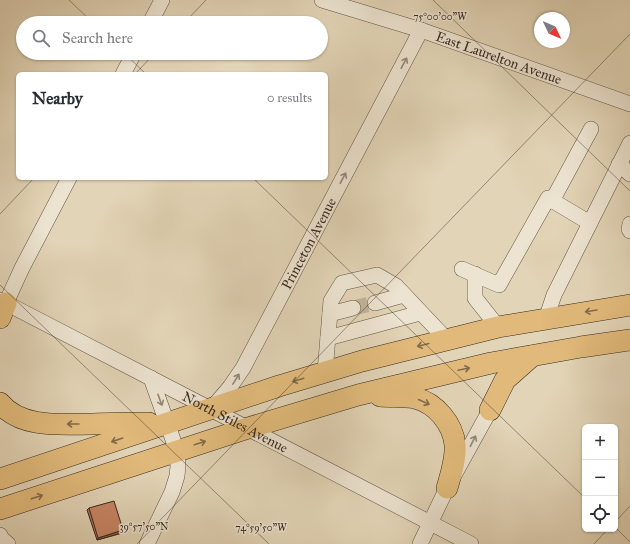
<!DOCTYPE html>
<html lang="en">
<head>
<meta charset="utf-8">
<style>
	body { margin:0; font-family:"IM FELL Great Primer",serif; background:#f7f7f7; color:#2b2b33 }
	.controls { position:absolute; right:12px; bottom:12px; display:grid; overflow:hidden; border-radius:6px; box-shadow:0 1px 3px #0004 }
	.controls button { width:36px; height:36px; display:grid; place-items:center; padding:0; border:0; border-bottom:1px solid #e1e1e2; background:#fff; color:#2b2b33; font:20px sans-serif }
	.compass { position:absolute; left:534px; top:12px; width:36px; height:36px; border-radius:50%; background:#fff; box-shadow:0 1px 3px #0004; rotate:134deg }
	.list { margin:0; padding:0; list-style:none }
	h2 { display:flex; justify-content:space-between; align-items:center; height:52px; margin:0; padding:0 16px; font-size:17px }
	h2 small { font-size:13px; font-weight:400; color:#7c7c81 }
	.icon { flex:none; width:22px; height:22px; fill:none; stroke:currentColor; stroke-width:2; stroke-linecap:round; stroke-linejoin:round }
	.map { position:relative; flex:none; width:630px; height:544px; overflow:hidden }
	.search { position:absolute; background:#fff; box-shadow:0 1px 3px #0004; left:16px; top:16px; width:312px; height:44px; display:flex; align-items:center; gap:10px; box-sizing:border-box; padding:0 14px; border-radius:22px; color:#7c7c81; font-size:15px }
	.panel { position:absolute; background:#fff; box-shadow:0 1px 3px #0004; left:16px; top:72px; width:312px; height:108px; border-radius:6px }
	.map>svg:first-child { display:block }
	.lines { fill:none; stroke-linecap:round; stroke-linejoin:round }
	.minor-tunnel { stroke:#c0b298; stroke-width:15; stroke-dasharray:15 8; stroke-linecap:butt }
	.minor-casing { stroke:#615547; stroke-width:16 }
	.highway-casing { stroke:#362b22; stroke-width:22 }
	.minor { stroke:#ece3d0; stroke-width:15 }
	.highway { stroke:#e1ba7b; stroke-width:21 }
	.wall { fill:#ac7257; stroke:#362b22 }
	.shaded-wall { fill:#8c5d47; stroke:#362b22 }
	.building { fill:#c88565; stroke:#362b22 }
	.oneway { stroke:#918779 }
	.oneway2 { stroke:#836b4a }
	.ticks { fill:none; stroke:#362b22; stroke-width:1; stroke-opacity:0.45 }
	.labels { text-anchor:middle; stroke-width:3; stroke-linejoin:round; paint-order:stroke }
	.street-label { font-size:14px; fill:#362b22; stroke:#ece3d0 }
	.ticks-label { font-size:10px; text-anchor:middle; fill:#362b22; stroke:#ece3d0; stroke-width:3; stroke-linejoin:round; paint-order:stroke }
</style>
</head>
<body>
<div class="map">
<svg width="630" height="544" viewBox="0 0 630 544">
	<rect width="100%" height="100%" fill="#e2d4b6"/>
	<filter id="stains"><feTurbulence type="fractalNoise" baseFrequency=".005" numOctaves="4"/><feColorMatrix values="0 0 0 0 .2 0 0 0 0 .09 0 0 0 0 .02 0 0 0 .5 -.17"/></filter>
	<radialGradient id="worn" r=".72"><stop offset=".6" stop-color="#630" stop-opacity="0"/><stop offset="1" stop-color="#630" stop-opacity=".3"/></radialGradient>
	<g class="lines">
		<!-- minor-tunnel -->
		<polyline class="minor-tunnel" points="353,308 375,303"/>
		<defs>
			<g id="minor">
				<path id="s1" d="M322,0l99,30 209,74"/>
				<polyline points="150,23 162,0"/>
				<polyline points="123,74 134,53"/>
				<polyline points="619,164 630,174"/>
				<polyline points="552,201 591,129"/>
				<polyline points="630,224 629,229 630,231"/>
				<polyline points="462,269 499,285 548,198 590,223"/>
				<polyline points="475,274 475,298 498,327"/>
				<path id="s2" d="M0,300l471,244"/>
				<polyline points="6,303 22,268 69,178"/>
				<polyline points="375,303 404,295"/>
				<polyline points="330,314 353,308"/>
				<polyline points="548,318 549,310 554,295 630,143"/>
				<polyline points="328,338 420,313"/>
				<polyline points="325,372 331,301 342,283 377,275 396,286 446,339"/>
				<path id="s3" d="M213,407l17,-20 13,-19 178,-338"/>
				<polyline points="0,535 2,539 8,544"/>
				<polyline points="147,544 172,492 177,476 178,466 177,451 151,378"/>
				<polyline points="420,544 447,488 490,410"/>
			</g>
			<g id="highway">
				<polyline points="0,318 6,303"/>
				<path d="M380,396c12,1 24,0 35,2 21,5 38,26 40,47 1,14 -4,29 -8,43"/>
				<path d="M0,403c21,26 63,21 93,21 19,-1 38,-1 56,-1"/>
				<polyline points="490,410 505,380 532,356"/>
				<polyline points="0,479 279,386 362,361 498,327 630,305"/>
				<polyline points="0,509 248,428 358,395 491,363 581,347 630,340"/>
			</g>
		</defs>
		<!-- minor casing -->
		<use href="#minor" class="minor-casing"/>
		<!-- highway casing -->
		<use href="#highway" class="highway-casing"/>
		<!-- minor -->
		<use href="#minor" class="minor"/>
		<!-- highway -->
		<use href="#highway" class="highway"/>
	</g>
	<!-- wall -->
	<polygon class="wall" points="89,508 122,533 97,540 87,510"/>
	<!-- shaded-wall -->
	<polygon class="shaded-wall" points="123,530 122,533 97,540 98,538"/>
	<!-- building -->
	<polygon class="building" points="114,501 123,530 98,538 89,508"/>
	<!-- one-way arrows -->
	<defs><path id="oneway-shaft" d="M-6 0H5M1.5-3L5.5 0L1.5 3" fill="none" stroke-width="1.6" stroke-linecap="round" stroke-linejoin="round"/></defs>
	<g class="oneway">
		<use href="#oneway-shaft" transform="translate(404 63) rotate(-62)"/>
		<use href="#oneway-shaft" transform="translate(343 178) rotate(-62)"/>
		<use href="#oneway-shaft" transform="translate(236 379) rotate(-58)"/>
		<use href="#oneway-shaft" transform="translate(160 400) rotate(70)"/>
		<use href="#oneway-shaft" transform="translate(473 441) rotate(-63)"/>
	</g>
	<g class="oneway2">
		<use href="#oneway-shaft" transform="translate(591 311) rotate(171)"/>
		<use href="#oneway-shaft" transform="translate(423 345) rotate(166)"/>
		<use href="#oneway-shaft" transform="translate(464 369) rotate(-12)"/>
		<use href="#oneway-shaft" transform="translate(298 380) rotate(163)"/>
		<use href="#oneway-shaft" transform="translate(424 402) rotate(25)"/>
		<use href="#oneway-shaft" transform="translate(73 424) rotate(180)"/>
		<use href="#oneway-shaft" transform="translate(117 440) rotate(161)"/>
		<use href="#oneway-shaft" transform="translate(200 443) rotate(-18)"/>
		<use href="#oneway-shaft" transform="translate(37 497) rotate(-18)"/>
	</g>
	<!-- ticks -->
	<path class="ticks" d="M69,0l24,23M433,0l197,191M184,23l22,-23M124,53l22,21M135,74l20,-21M253,178l332,320M0,214l34,-36M0,285l269,259M615,522l15,-16M615,527l15,15M137,544l493,-510M594,544l14,-15"/>
	<g class="labels">
		<!-- street labels -->
		<g class="street-label">
			<text dy="5" stroke="none"><textPath href="#s1" startOffset="186">East Laurelton Avenue</textPath></text>
			<text dy="5" stroke="none"><textPath href="#s3" startOffset="190">Princeton Avenue</textPath></text>
			<text dy="5" stroke="none"><textPath href="#s2" startOffset="265">North Stiles Avenue</textPath></text>
		</g>
	</g>
	<g class="ticks-label">
		<text x="440" y="20">75°00'00"W</text>
		<text x="144" y="530">39°57'50"N</text>
		<text x="261" y="531">74°59'50"W</text>
	</g>
	<rect width="100%" height="100%" filter="url(#stains)"/>
	<rect width="100%" height="100%" fill="url(#worn)"/>
</svg>
<div class="controls">
<button>+</button>
<button>−</button>
<button><svg class="icon" aria-label="locate" viewBox="0 0 24 24"><circle cx="12" cy="12" r="6"/><path d="M12 2v4M12 18v4M2 12h4M18 12h4"/></svg></button>
</div>
<svg class="compass" viewBox="-18 -18 36 36"><path d="M0-13l5 13h-10z" fill="#e53935"/><path d="M0 13l5-13h-10z" fill="#7c7c81"/></svg>
<div class="search"><svg class="icon" aria-label="search" viewBox="0 0 24 24"><circle cx="10" cy="10" r="6"/><path d="M15 15l6 6"/></svg>Search here</div>
<section class="panel">
<h2>Nearby<small>0 results</small></h2>
<ul class="list">
</ul>
</section>
</div>
</body>
</html>
